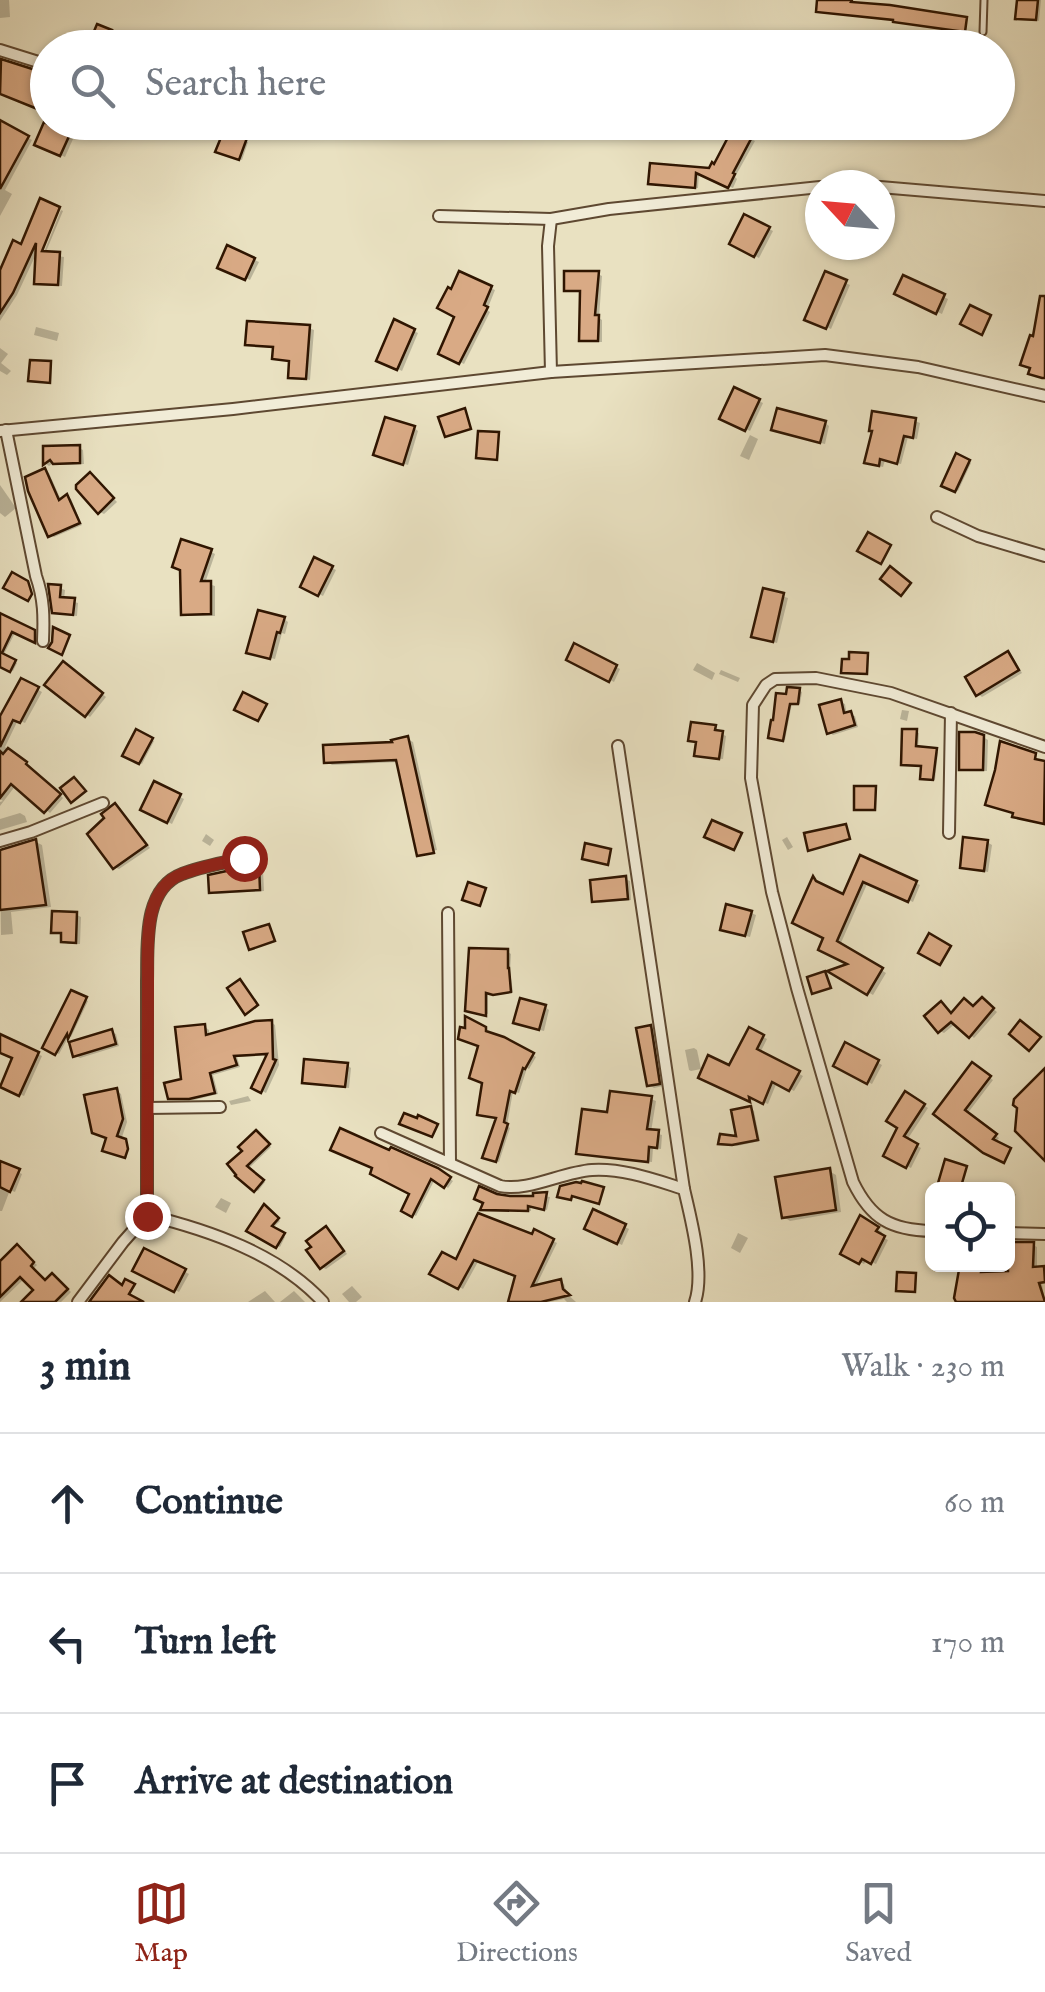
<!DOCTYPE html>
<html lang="en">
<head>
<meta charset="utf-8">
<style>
	body { margin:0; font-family:"IM FELL English",serif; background:#f2f2f3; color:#1f2937 }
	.controls { position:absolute; right:30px; bottom:30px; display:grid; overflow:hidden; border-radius:15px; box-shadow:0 2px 8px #0004 }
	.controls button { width:90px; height:90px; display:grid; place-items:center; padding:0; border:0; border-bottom:2px solid #e0e1e3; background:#fff; color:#1f2937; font:50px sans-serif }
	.compass { position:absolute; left:805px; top:170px; width:90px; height:90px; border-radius:50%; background:#fff; box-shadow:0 2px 8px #0004; rotate:296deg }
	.stop { position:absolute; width:30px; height:30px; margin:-22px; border:8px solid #8f2418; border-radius:50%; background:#fff }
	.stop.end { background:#8f2418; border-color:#fff; box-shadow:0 2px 10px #0008 }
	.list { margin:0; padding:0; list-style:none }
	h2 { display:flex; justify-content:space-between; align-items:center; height:130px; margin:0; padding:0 40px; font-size:42px }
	h2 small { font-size:32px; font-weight:400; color:#747a83 }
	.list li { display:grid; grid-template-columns:65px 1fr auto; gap:30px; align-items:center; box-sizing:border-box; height:140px; padding:0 40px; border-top:2px solid #e0e1e3 }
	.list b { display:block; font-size:38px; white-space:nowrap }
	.list em { font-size:32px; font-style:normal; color:#747a83 }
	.icon { flex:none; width:55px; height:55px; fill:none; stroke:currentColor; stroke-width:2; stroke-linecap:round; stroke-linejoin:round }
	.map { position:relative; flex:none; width:1045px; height:1302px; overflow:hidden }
	.search { position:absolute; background:#fff; box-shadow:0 2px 8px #0004; left:30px; right:30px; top:30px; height:110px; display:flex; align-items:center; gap:25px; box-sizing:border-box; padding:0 35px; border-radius:55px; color:#747a83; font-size:38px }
	.sheet { height:550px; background:#fff }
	nav { display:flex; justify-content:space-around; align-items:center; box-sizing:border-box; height:140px; border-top:2px solid #e0e1e3; background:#fff; font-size:28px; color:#747a83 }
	nav a { display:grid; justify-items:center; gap:5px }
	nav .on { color:#8f2418 }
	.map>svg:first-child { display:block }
	.shadow { fill:#0003 }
	.building { fill:#d9aa85; stroke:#2f1501; stroke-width:2.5 }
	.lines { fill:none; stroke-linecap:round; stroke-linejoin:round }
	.service-casing { stroke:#5e4831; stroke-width:9 }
	.minor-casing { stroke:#5e4831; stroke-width:14 }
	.service { stroke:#f1ecd7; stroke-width:5 }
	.minor { stroke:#f1ecd7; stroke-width:10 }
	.route { stroke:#8f2418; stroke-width:12 }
</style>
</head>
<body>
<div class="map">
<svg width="1045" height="1302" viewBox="0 0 1045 1302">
	<rect width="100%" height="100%" fill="#e9e1c1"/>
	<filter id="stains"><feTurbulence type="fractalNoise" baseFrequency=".002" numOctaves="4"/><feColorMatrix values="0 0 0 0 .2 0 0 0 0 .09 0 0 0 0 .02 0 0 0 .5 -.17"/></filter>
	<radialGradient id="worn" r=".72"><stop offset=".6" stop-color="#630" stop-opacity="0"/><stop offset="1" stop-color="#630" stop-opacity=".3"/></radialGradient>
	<!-- shadow -->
	<g class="shadow">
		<polygon points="0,0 9,0 10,17 0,18"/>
		<polygon points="1019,0 1041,0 1039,21 1018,17"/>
		<polygon points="0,62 48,77 48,98 46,101 42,99 39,108 0,92"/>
		<polygon points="735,122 755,122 749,138 755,141 735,177 737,179 733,188 699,173 698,188 655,185 650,182 652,166 711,170 739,124"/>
		<polygon points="0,123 32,140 5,190 12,194 0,216"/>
		<polygon points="45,126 73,139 65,157 37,144"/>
		<polygon points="225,133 248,142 242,160 219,151"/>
		<polygon points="41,202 38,250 17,295 0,321 0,276 22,247"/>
		<polygon points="61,210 63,211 45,254 64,257 62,286 40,285 36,282 40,262"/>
		<polygon points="745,217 773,231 759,258 732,243"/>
		<polygon points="228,248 259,262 250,280 220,266"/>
		<polygon points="598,274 602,276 599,318 602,320 602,342 586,342 581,339 582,292 571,292 567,289"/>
		<polygon points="826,274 850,285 831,329 808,318"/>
		<polygon points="460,275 495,290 487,310 490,312 464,364 441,353 458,317 452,292"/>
		<polygon points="904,278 948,299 942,314 897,293"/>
		<polygon points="396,323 418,333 402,371 380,360"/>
		<polygon points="36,327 59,333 57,341 34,335"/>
		<polygon points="309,328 314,330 310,380 290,376 291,361 275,358 276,348 252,346 247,344"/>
		<polygon points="0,348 8,354 1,363 11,371 7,375 0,371"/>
		<polygon points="735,390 763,403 750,431 722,418"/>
		<polygon points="915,421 920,423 917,439 908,437 901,464 885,460 883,467 872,464"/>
		<polygon points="825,423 829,426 825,444 779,432"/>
		<polygon points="414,428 418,431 408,465 380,457"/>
		<polygon points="750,435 758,439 749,460 740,456"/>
		<polygon points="45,448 79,448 83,450 84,464 60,465 55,462 49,466 45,463"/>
		<polygon points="957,457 971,463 958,491 944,485"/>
		<polygon points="45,471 49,473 62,502 67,497 71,499 82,525 54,537 50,535"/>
		<polygon points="91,475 117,502 104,514 100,512"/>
		<polygon points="0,485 16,508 5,517 0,513"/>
		<polygon points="211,552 215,554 205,583 215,586 215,616 188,616 183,613"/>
		<polygon points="316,560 336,570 323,596 303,586"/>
		<polygon points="60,588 65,590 64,599 78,603 77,616 59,614 54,612"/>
		<polygon points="764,591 788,598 777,643 754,636"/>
		<polygon points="0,615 36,634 36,641 16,631 3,656 17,663 13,671 0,664"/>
		<polygon points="284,619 288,622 285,634 282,633 275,659 254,654"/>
		<polygon points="575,646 620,669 614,682 569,659"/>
		<polygon points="1008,654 1012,656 1022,673 982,697 978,694"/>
		<polygon points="697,663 715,673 712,680 693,670"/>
		<polygon points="68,667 106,697 90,717 86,714"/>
		<polygon points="721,670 740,678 738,682 719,674"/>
		<polygon points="22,681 42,692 25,723 18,720 5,747 30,766 63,798 50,813 16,785 0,806 0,802 3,801 0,799 0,717"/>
		<polygon points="800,691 802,692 800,704 792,703 785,740 772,738 773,723"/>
		<polygon points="840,702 845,704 847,715 855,716 858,727 833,735 829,732"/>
		<polygon points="902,710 909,711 907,721 900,719"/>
		<polygon points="715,728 720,730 719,733 726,736 723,759 701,757 698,743 691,740"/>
		<polygon points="137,732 154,741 142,764 125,755"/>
		<polygon points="916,732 919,733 918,749 938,752 935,780 925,779 924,766 904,764"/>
		<polygon points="983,737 988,740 987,771 966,771 961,768"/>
		<polygon points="407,739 413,742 437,850 421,853 421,856 399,762 332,765 326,761 395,745"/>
		<polygon points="155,785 184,799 172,824 143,809"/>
		<polygon points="119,809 150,848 119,869 114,867"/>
		<polygon points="20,813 25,816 27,822 0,830 0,819"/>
		<polygon points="206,834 214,840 210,846 202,841"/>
		<polygon points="787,837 793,847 788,850 782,840"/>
		<polygon points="36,842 42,845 51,907 11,912 13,934 1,935 0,851"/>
		<polygon points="987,842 992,845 988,872 963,867"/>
		<polygon points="861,858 920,885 913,902 868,882 840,945 886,973 873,995 833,971 853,964 826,937 814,880 845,897"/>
		<polygon points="258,867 263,870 264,891 216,894 211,891"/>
		<polygon points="625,879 630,881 631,900 599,903 594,901"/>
		<polygon points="751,913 756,915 750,937 727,931"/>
		<polygon points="77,915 81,917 80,944 68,944 63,941 64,934 54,931"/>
		<polygon points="508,952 511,954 510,971 513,992 498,995 488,993 488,1014 468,1009"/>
		<polygon points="72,993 88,1001 71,1037 69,1036 59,1054 45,1047"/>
		<polygon points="986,1002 997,1012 974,1038 956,1023 944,1033 940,1031 945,1006 953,1015 975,1009"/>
		<polygon points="545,1007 549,1010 544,1031 520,1025"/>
		<polygon points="468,1020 489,1032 489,1034 503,1039 536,1057 529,1069 527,1068 519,1093 513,1091 507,1126 510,1128 499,1162 488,1159 498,1119 479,1114 485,1082 481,1046 468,1031"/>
		<polygon points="271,1022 275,1025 279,1065 266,1093 254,1087 269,1055 237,1057 240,1067 213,1075 218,1094 194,1100 175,1100 170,1097 184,1081 205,1027 209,1030 209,1037"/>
		<polygon points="650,1028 655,1031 663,1086 654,1088 649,1085"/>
		<polygon points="750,1030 767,1039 760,1053 803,1076 794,1091 777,1082 768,1104 752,1097 753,1101 701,1077 730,1068"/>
		<polygon points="111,1032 116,1034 119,1046 80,1058 75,1055"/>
		<polygon points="0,1037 42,1056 24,1096 2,1086 15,1058 0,1051"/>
		<polygon points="847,1046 882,1065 872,1084 836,1065"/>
		<polygon points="694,1048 697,1050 701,1069 691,1071 689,1070 685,1050"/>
		<polygon points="347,1065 351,1068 349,1088 309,1084 304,1082"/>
		<polygon points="973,1065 993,1080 967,1114 999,1138 995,1143 937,1114"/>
		<polygon points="117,1091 121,1094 127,1122 121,1140 124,1141 127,1158 109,1152"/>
		<polygon points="906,1094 928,1108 907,1140 921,1148 911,1168 886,1155 900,1127"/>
		<polygon points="248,1096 251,1101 231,1105 229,1101"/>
		<polygon points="651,1099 656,1101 651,1132 662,1135 661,1149 653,1148 652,1162 583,1155 578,1153 609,1115"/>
		<polygon points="750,1108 754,1111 760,1141 737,1146 725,1144 740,1139"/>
		<polygon points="258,1134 271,1147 248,1169 265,1182 258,1191 238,1176"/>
		<polygon points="0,1164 22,1174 15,1192 10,1190 2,1211 0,1211"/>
		<polygon points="437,1170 453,1181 448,1188 435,1179 416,1216 404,1210"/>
		<polygon points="829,1171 836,1175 841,1212 790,1221 784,1217"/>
		<polygon points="1008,1191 1016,1194 1010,1210 1008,1209"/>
		<polygon points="535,1195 550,1197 547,1210 531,1206 531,1211 483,1209 496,1197 535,1199"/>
		<polygon points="221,1198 231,1203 226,1213 215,1207"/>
		<polygon points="265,1208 280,1221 272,1229 285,1237 280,1247 250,1231"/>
		<polygon points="594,1212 629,1229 622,1245 587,1228"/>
		<polygon points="861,1219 882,1232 880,1236 888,1240 876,1264 867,1260 864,1264 844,1253"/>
		<polygon points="326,1229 331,1231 347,1254 326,1269 321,1267"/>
		<polygon points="535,1232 557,1243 535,1288 560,1282 564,1284 567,1294 576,1302 567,1302 564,1299 550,1302 511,1302 517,1276 479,1260 463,1289 433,1273 533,1237"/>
		<polygon points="738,1233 748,1238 740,1253 731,1248"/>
		<polygon points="1008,1243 1033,1245 1037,1247 1037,1269 1045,1270 1045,1284 1042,1284 1045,1302 973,1302 963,1264 1008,1264"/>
		<polygon points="21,1250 37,1265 33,1269 46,1282 57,1278 71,1292 61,1302 30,1302 37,1290 25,1278 0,1302 0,1265"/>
		<polygon points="145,1251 189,1274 179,1292 136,1270"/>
		<polygon points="352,1286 362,1297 356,1302 349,1302 342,1294"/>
		<polygon points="265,1291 275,1302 248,1302"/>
		<polygon points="294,1291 305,1302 280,1302"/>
	</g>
	<!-- building -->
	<g class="building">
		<polygon points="817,0 852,0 851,2 890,5 967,17 965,32 893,22 893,20 816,12"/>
		<polygon points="1017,0 1038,0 1036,20 1015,19"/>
		<polygon points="97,24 112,30 104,48 87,48"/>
		<polygon points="1,59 48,74 48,88 42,101 38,99 35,108 0,94"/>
		<polygon points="0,120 29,136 0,189"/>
		<polygon points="44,122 70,134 60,156 34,145"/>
		<polygon points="736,122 751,122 746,134 752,137 733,173 735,174 728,188 696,173 695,188 648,184 650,163 709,168 712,162 714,164"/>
		<polygon points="224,130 247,138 239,160 215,152"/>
		<polygon points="40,198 60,207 42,251 60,252 58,285 34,284 36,243 13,293 0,313 0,270 13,240 21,244"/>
		<polygon points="744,214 770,227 754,257 729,244"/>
		<polygon points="227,245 255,258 245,280 217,268"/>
		<polygon points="459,271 492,286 484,305 488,307 459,364 438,354 454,317 437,308 448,287 451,289"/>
		<polygon points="564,271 599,271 595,315 599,315 598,341 579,341 580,291 564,291"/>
		<polygon points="825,271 847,280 826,329 804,320"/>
		<polygon points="903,275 945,294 936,314 894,294"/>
		<polygon points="1040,296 1045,296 1045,378 1042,378 1028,374 1030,368 1020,365 1030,335 1033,336"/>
		<polygon points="970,305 991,315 982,335 960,324"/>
		<polygon points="394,319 415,329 397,370 376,361"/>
		<polygon points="247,321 310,325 306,379 288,378 289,361 272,359 273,347 245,345"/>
		<polygon points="30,360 51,361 50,383 28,381"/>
		<polygon points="734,387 760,399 745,431 719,419"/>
		<polygon points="465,408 471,429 445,437 438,417"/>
		<polygon points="777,408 826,421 820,443 771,430"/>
		<polygon points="872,411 916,418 913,438 904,436 897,464 880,459 879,466 864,463 872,431 869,431"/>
		<polygon points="385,417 415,426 403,465 373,455"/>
		<polygon points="478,431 499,432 497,460 476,458"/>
		<polygon points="80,445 80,463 53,464 50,460 43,465 43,446"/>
		<polygon points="956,453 970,460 955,492 941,486"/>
		<polygon points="45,468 59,500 67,494 80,523 48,537 28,491 25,477"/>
		<polygon points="90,472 114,498 98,514 76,489 76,485"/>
		<polygon points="868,532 891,545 881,564 857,551"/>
		<polygon points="181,539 212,549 201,581 211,581 211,614 181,615 180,570 172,567"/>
		<polygon points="314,557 333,566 318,596 300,587"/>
		<polygon points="890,566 911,583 901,596 880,579"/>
		<polygon points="12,572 28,581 32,594 28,601 3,588"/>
		<polygon points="48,584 61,585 60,597 75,598 73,615 52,613"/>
		<polygon points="763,588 784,593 773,642 751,637"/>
		<polygon points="258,610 285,617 280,633 277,632 270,659 246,653"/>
		<polygon points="0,613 35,630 35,643 12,632 2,653 16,660 10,672 0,667"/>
		<polygon points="53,627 70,635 62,655 48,648 52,642"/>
		<polygon points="574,643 617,665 609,682 566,660"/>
		<polygon points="1008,651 1019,670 976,696 965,677"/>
		<polygon points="849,652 868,653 867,674 841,673 842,659 849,659"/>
		<polygon points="63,661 103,693 85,717 44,685"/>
		<polygon points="21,678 39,687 20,723 13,720 0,747 0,716"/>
		<polygon points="787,687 800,688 798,704 790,704 783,741 768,738 771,720 773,720 776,693 786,694"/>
		<polygon points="243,692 267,704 258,721 234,710"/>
		<polygon points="841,699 844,713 851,711 855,725 827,734 819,705"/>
		<polygon points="691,722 716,725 715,730 723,731 719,759 694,756 696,742 688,741"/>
		<polygon points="136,729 153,738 139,764 122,756"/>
		<polygon points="902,729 917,729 916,746 937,748 933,780 920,779 921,766 901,765"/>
		<polygon points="959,732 975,732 984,735 983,770 959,770"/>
		<polygon points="408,736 434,853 417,856 396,760 324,763 323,745 392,742 391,740"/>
		<polygon points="1000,741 1036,753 1035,759 1045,761 1044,824 1012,817 1013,813 985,805 995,770"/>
		<polygon points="8,748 27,762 26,764 61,794 44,813 11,784 0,798 0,751 3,754"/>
		<polygon points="74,777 86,791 71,803 60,788"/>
		<polygon points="154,781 181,794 167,823 140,810"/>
		<polygon points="854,786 876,786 875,810 854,810"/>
		<polygon points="115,803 147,845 113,869 87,834 104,818 101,814"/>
		<polygon points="712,820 742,833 734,850 704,837"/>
		<polygon points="846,824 850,839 808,851 804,833"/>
		<polygon points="963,837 988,840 984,871 960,868"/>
		<polygon points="36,839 46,905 0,910 0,850"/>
		<polygon points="585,843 611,849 608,865 582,859"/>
		<polygon points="860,855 917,881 908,902 863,882 837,941 883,968 867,995 827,971 847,964 818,950 823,938 792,923 813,876 816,881 843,894"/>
		<polygon points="259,864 260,890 209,893 208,875"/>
		<polygon points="626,876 628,899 592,902 590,880"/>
		<polygon points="468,882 486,888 480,906 462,900"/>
		<polygon points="726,904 752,911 745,936 720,930"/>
		<polygon points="52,911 77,912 76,943 61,942 61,933 51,933"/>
		<polygon points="269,924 275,941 249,950 243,932"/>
		<polygon points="929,933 951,946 940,965 918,953"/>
		<polygon points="469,948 508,949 508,968 509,968 511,992 493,995 486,993 486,1016 465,1011"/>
		<polygon points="825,971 831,988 812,994 807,977"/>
		<polygon points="240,979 258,1005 245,1015 227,988"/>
		<polygon points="71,990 87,997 68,1039 67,1034 55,1055 42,1048"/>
		<polygon points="982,997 994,1008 969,1038 951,1022 938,1033 924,1016 941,1001 951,1013 964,998 973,1006"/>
		<polygon points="520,998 546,1005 539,1030 513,1023"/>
		<polygon points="465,1016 486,1027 486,1031 504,1037 534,1053 525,1069 523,1068 515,1093 510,1091 504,1122 508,1124 496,1162 482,1158 496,1118 477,1115 482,1083 469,1078 478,1046 458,1039 460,1027 465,1028"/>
		<polygon points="272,1020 273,1059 276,1060 261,1093 251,1088 267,1054 234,1056 237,1065 210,1073 215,1093 189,1099 168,1099 164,1083 181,1079 175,1027 205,1024 206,1035 255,1021"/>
		<polygon points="1020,1020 1041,1037 1029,1051 1009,1034"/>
		<polygon points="651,1025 660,1084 647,1086 636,1028"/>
		<polygon points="749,1027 764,1035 757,1049 800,1071 789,1091 772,1082 763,1104 749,1097 750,1102 698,1078 708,1055 729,1065"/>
		<polygon points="112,1029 116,1044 73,1057 69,1042"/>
		<polygon points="0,1034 39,1052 19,1096 0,1087 12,1058 0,1053"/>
		<polygon points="845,1042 879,1060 867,1084 833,1066"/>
		<polygon points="304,1059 348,1063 345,1087 302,1083"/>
		<polygon points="972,1062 991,1076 965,1110 997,1134 993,1139 1011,1148 1004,1163 983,1153 933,1114"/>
		<polygon points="1045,1068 1045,1161 1015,1131 1017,1108 1013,1105 1014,1099"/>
		<polygon points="117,1088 123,1119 117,1136 126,1139 128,1149 125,1158 102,1151 106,1138 92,1133 84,1095"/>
		<polygon points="610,1091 652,1096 647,1129 659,1130 657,1148 649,1147 648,1162 576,1154 582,1109 607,1112"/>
		<polygon points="905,1091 925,1104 904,1136 918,1144 906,1168 883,1156 897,1128 886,1121"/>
		<polygon points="751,1106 758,1140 732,1145 718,1144 720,1134 736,1136 731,1110"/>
		<polygon points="404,1113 417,1118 418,1115 438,1124 432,1137 399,1124"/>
		<polygon points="340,1128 389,1150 391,1147 438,1168 451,1177 444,1188 431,1179 412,1217 401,1211 409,1194 370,1174 372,1168 330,1150"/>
		<polygon points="256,1130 270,1144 247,1166 264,1180 254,1192 235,1176 236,1175 227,1164 242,1151 238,1147"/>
		<polygon points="945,1159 967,1166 960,1190 936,1190"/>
		<polygon points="0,1161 20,1169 10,1192 0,1187"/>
		<polygon points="830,1168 836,1210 782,1218 775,1177"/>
		<polygon points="582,1181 604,1187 599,1204 572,1196 571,1200 557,1197 560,1186 576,1182 581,1183"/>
		<polygon points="479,1186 497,1194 510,1196 533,1196 533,1193 547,1192 544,1210 528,1206 528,1211 480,1210 483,1203 474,1199"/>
		<polygon points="264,1204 279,1218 272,1226 285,1233 276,1248 246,1231"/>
		<polygon points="593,1209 626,1224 617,1244 584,1229"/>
		<polygon points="478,1213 532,1234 534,1229 554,1239 532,1286 561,1279 563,1289 570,1295 541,1302 508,1302 515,1276 474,1260 458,1289 429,1274 442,1252 456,1259"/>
		<polygon points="860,1215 879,1227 876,1231 885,1236 871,1264 862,1259 859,1264 840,1254"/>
		<polygon points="326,1226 344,1251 320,1269 306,1250 311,1247 306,1241"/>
		<polygon points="1008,1242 1034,1242 1033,1267 1044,1266 1045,1282 1039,1283 1045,1302 956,1302 954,1298 960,1264 982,1264 981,1272 1008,1271"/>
		<polygon points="17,1244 34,1262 31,1266 45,1280 52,1273 68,1289 55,1302 21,1302 33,1290 20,1277 0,1297 0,1261"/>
		<polygon points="144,1248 186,1269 174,1292 132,1271"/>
		<polygon points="897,1272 916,1273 915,1292 896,1291"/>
		<polygon points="109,1275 122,1285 125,1279 135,1284 129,1294 144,1302 89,1302"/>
	</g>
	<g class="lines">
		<defs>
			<polyline id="service" points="983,32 984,0"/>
			<g id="minor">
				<polyline points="0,50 48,65"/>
				<polyline points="880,187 1045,201"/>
				<polyline points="439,216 551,219 609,209 820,187"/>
				<polyline points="551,372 548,246 551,219"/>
				<path d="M6,430l30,146c8,23 8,41 7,65"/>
				<polyline points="0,431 233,409 551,372 825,355 918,367 1045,396"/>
				<polyline points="937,517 978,536 1045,556"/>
				<path d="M618,746l66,443c7,30 21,83 11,113"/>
				<polyline points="949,833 951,713"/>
				<polyline points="0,841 31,832 103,803"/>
				<polyline points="448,913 450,1163"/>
				<polyline points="147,1108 220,1107"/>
				<path d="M381,1133l119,53c28,6 62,-14 92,-16 31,-2 63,10 92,19"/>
				<path d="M147,1215v-234c1,-34 -5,-92 35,-107 19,-8 42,-11 62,-16"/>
				<path d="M932,1231c-41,-1 -61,-12 -79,-49l-56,-194 -25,-96 -21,-114 2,-73 13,-20 9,-6 41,-1 75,15 154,54"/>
				<polyline points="1008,1233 1045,1234"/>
				<path d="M78,1302l45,-60 24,-27c62,15 132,39 176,87"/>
			</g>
		</defs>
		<!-- service casing -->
		<use href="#service" class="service-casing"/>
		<!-- minor casing -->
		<use href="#minor" class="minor-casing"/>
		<!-- service -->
		<use href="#service" class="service"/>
		<!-- minor -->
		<use href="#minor" class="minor"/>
	</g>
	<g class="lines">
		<!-- route -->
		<path class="route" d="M147,1216l1,-234c0,-35 -6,-93 34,-108 19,-8 42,-11 62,-16"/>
	</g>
	<rect width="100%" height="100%" filter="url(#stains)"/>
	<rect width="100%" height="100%" fill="url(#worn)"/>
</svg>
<div class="controls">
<button><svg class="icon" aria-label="locate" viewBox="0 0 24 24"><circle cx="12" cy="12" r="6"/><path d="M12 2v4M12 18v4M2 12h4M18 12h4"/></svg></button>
</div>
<svg class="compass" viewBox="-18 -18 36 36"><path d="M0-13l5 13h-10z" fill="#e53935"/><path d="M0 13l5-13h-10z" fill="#747a83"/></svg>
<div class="stop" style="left:244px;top:858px"></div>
<div class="stop end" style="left:147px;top:1216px"></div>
<div class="search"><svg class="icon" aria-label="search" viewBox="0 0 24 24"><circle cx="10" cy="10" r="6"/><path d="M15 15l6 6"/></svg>Search here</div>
</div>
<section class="sheet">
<h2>3 min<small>Walk · 230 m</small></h2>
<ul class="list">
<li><svg class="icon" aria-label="ahead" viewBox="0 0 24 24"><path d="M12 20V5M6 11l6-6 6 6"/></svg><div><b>Continue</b></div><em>60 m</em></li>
<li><svg class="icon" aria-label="left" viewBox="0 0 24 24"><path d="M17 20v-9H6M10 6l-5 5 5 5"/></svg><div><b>Turn left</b></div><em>170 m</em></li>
<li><svg class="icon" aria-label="arrive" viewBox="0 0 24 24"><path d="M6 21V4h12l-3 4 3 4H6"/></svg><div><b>Arrive at destination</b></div></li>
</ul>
</section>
<nav>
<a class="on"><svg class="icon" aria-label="map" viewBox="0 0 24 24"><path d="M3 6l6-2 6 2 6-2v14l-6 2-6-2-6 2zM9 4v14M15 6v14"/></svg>Map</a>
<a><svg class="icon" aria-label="directions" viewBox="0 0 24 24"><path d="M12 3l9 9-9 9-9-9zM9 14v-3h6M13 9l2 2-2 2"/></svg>Directions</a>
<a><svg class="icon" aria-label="saved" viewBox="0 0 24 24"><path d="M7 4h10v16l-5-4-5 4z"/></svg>Saved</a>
</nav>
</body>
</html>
